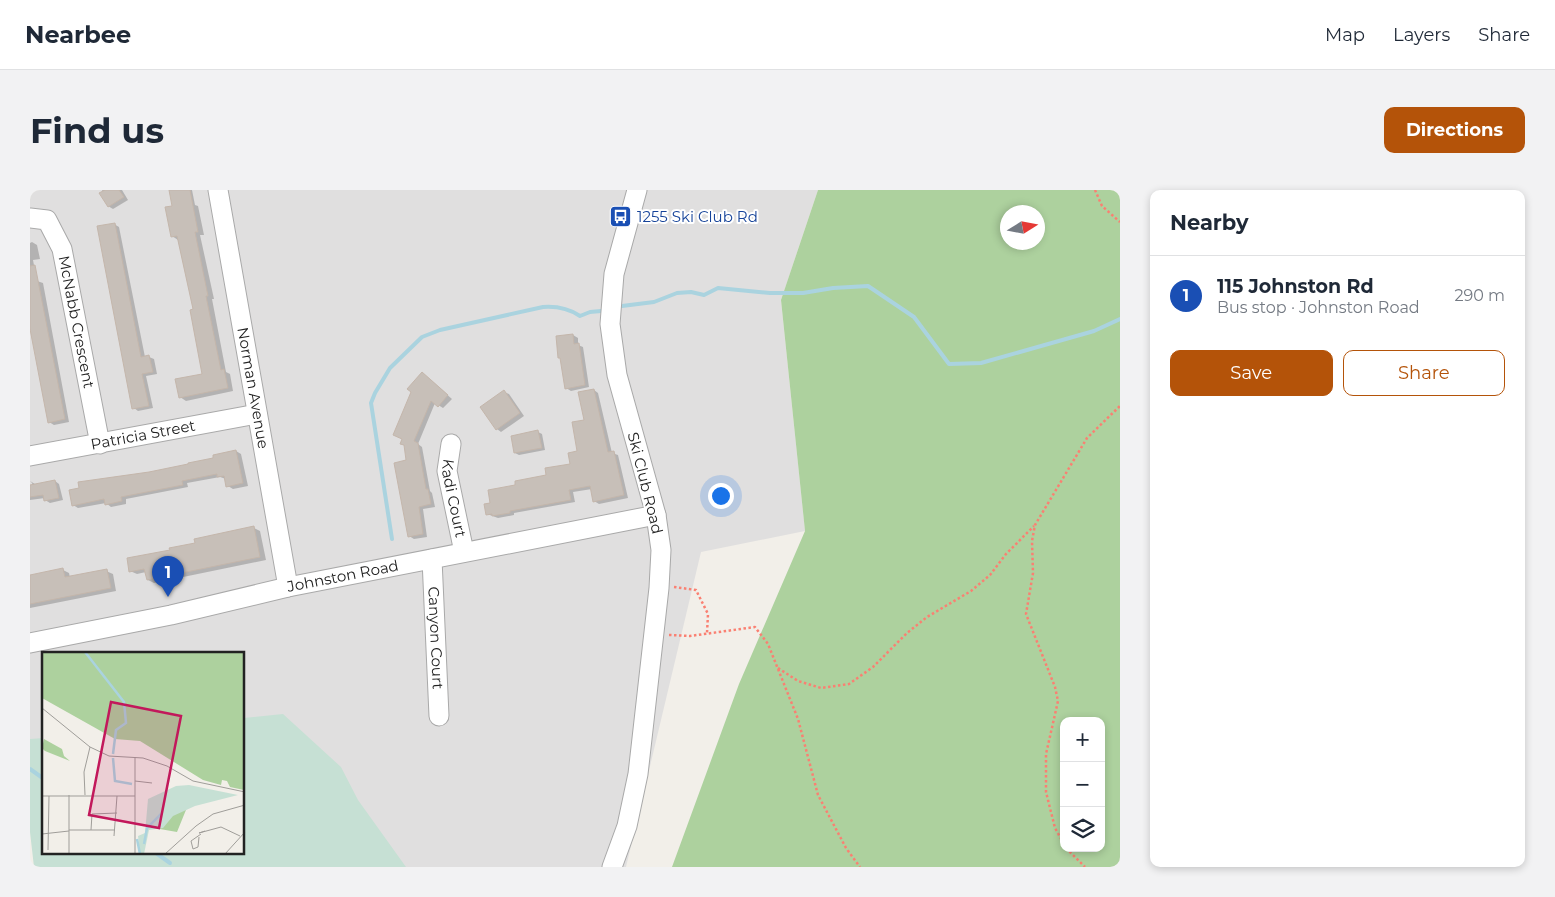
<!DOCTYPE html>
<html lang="en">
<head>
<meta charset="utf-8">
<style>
	body { margin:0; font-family:Montserrat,sans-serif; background:#f2f2f3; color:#1f2937 }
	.controls { position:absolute; right:15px; bottom:15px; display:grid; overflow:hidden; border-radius:10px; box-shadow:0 2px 8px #0003 }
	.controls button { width:45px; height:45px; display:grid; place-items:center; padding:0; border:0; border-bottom:1px solid #e0e1e3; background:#fff; color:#1f2937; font:25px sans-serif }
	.compass { position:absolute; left:970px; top:15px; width:45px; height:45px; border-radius:50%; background:#fff; box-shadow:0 2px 8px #0003; rotate:79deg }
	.you { position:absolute; left:690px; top:305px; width:18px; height:18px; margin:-12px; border:4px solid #fff; border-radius:50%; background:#1a73e8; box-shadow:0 0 0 8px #1a73e833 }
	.badge { display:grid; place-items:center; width:32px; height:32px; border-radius:50%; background:#b45309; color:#fff; font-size:16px; font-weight:700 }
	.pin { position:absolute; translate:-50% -41px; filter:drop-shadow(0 1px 2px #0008) }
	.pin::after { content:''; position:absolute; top:26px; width:18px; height:15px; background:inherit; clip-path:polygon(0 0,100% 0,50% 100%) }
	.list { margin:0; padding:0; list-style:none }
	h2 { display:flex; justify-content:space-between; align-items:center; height:65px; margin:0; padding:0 20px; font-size:21px }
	h2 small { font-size:16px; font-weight:400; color:#747a83 }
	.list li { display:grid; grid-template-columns:32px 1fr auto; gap:15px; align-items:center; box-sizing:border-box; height:80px; padding:0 20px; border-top:1px solid #e0e1e3 }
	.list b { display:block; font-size:19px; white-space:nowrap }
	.list p { margin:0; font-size:16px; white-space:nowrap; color:#747a83 }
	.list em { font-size:16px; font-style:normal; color:#747a83 }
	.actions { display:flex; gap:10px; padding:15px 20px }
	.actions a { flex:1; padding:11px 0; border:1px solid #b45309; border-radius:10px; text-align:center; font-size:18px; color:#b45309 }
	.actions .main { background:#b45309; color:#fff }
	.icon { flex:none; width:28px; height:28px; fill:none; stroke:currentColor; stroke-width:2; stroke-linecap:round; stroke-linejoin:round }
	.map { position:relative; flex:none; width:1090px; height:677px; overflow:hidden; border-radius:10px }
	header { display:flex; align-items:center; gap:30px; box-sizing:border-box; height:70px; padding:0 25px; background:#fff; border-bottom:1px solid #e0e1e3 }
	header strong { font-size:24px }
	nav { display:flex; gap:28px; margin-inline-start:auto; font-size:18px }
	.intro { display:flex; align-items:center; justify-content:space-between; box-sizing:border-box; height:120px; padding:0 30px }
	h1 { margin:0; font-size:35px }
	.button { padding:12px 22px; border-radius:10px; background:#b45309; color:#fff; font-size:18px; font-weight:700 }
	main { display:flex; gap:30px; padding:0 30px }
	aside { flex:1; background:#fff; border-radius:10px; box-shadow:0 2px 8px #0003 }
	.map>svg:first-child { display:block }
	.residential { fill:#e0dfdf }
	.forest { fill:#add19e; fill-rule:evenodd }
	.wetland { fill:#c6e0d4 }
	.shadow { fill:#0003 }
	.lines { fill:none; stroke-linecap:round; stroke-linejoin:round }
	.stream { stroke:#aad3df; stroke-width:4 }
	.building { fill:#c7bfb8; stroke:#c4b6ab }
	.minor-casing { stroke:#a9a9a9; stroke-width:21 }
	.path { stroke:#fa8072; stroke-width:2.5; stroke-dasharray:2.5 2.5; stroke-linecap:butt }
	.minor { stroke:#fff; stroke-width:19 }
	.labels { text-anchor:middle; stroke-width:4; stroke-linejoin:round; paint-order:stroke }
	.transit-label { font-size:15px; fill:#164399; stroke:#fff; text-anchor:start }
	.street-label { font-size:15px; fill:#222; stroke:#fff }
	.inset-river { fill:none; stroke:#aad3df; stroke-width:2.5 }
	.inset-road { fill:none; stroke:#9f9d99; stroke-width:1 }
	.view { fill:#c2185b; fill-opacity:0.15; stroke:#c2185b; stroke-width:2.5 }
	.inset-edge { fill:none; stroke:#222; stroke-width:2.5 }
</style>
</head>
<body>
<header>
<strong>Nearbee</strong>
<nav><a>Map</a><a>Layers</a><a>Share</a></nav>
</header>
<div class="intro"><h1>Find us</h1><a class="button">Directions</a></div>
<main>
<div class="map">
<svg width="1090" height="677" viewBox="0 0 1090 677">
	<rect width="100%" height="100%" fill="#f2efe9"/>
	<!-- residential -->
	<polygon class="residential" points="0,0 788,0 751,110 775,341 671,362 596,677 340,677 291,559 214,569 214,463 14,463 14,595 0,596"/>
	<!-- forest -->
	<path class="forest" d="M788,0h302v677h-448l67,-183 66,-153 -24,-231zM978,22h30v30h-30zM1034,531h37v127h-37z"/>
	<!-- wetland -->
	<polygon class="wetland" points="253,524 311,577 328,610 376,677 4,677 0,642 0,549 14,548 14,663 214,663 214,528"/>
	<!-- shadow -->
	<g class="shadow">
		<polygon points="72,0 92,0 98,10 83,19 78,16"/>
		<polygon points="140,0 162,0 165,15 168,16 174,45 170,45 184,109 182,109 196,182 200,184 203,201 156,211 150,207 174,185 164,120 148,50 142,46 143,17"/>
		<polygon points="84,34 89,37 115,167 119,167 124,169 127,184 116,186 123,218 108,221 104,218"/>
		<polygon points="2,52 7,55 10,69 3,70 7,91 13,93 39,232 24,235 19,232 2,140 0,140 0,53"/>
		<polygon points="543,145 548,148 548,155 553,157 559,197 541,201 536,198"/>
		<polygon points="397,187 422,209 413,218 405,213 388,254 392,257 400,301 402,303 405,317 393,319 397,347 384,349 379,346 378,271"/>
		<polygon points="564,200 568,203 582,263 588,265 598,308 569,314 564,311 562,299 543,302 545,312 484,323 484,325 468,328 457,324 462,314 487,296 518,286 542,275 549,262"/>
		<polygon points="474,202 479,204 494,226 471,242 467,239"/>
		<polygon points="508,242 512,244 515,260 489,265 485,263"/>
		<polygon points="206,261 211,264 218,296 203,299 198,296 196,289 190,287 157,293 158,297 96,309 96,314 81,317 76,313 48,318 43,315 119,283 185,269"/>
		<polygon points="0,291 5,294 5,295 25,291 29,294 33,310 20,313 15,310 15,308 0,310 0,295 4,300 2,293"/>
		<polygon points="224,338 230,341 236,370 124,393 118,390 116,382 107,384 100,381 141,361"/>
		<polygon points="33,380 39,383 40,388 76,381 83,384 86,401 0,418 0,386"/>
	</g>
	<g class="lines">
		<!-- stream -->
		<g class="stream">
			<polyline points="592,116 624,112 647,103 661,102 674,105 688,98 740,103 773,103 803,98 838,96 884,127 919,174 951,173 1064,141 1090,129"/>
			<path d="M362,349l-21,-136 4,-10 15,-25 32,-31 18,-7 103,-23c14,-1 25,1 37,9l10,-4 11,-1"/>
			<polyline points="0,579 14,589"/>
			<polyline points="126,663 140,673"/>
		</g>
	</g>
	<!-- building -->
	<g class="building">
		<polygon points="75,0 89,0 94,7 78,17 69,3"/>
		<polygon points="139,0 160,0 168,42 165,42 178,106 176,106 191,180 194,179 198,198 149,208 145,189 172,184 160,120 163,119 147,46 141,47 135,17 142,16"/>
		<polygon points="85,33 111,167 119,165 123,182 112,184 119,216 102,219 67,36"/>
		<polygon points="5,75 35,229 18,233 0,139 0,76"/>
		<polygon points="543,144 544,154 549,153 555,195 535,199 530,168 528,168 526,146"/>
		<polygon points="392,182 418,205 408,217 401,211 384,251 388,253 396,299 398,299 401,314 389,317 393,344 378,347 364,273 376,270 374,255 370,254 372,249 363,245 381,202 377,199"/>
		<polygon points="564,199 578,262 584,261 594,305 563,312 560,296 539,300 541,310 480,321 480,323 462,326 462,324 456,325 454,314 460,313 458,300 485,295 485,291 516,285 515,278 540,274 538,263 547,261 542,232 554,230 548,202"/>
		<polygon points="474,200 490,223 466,240 450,217"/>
		<polygon points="508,240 512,258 484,263 481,246"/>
		<polygon points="206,260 213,293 196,297 194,286 187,287 187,284 152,291 153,295 91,307 92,311 75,315 74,309 42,316 39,300 49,298 48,292 119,282 158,274 158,273 183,268 183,265"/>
		<polygon points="25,290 29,308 14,311 13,305 0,307 0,295"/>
		<polygon points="224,336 230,367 117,390 114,379 99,382 97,368 140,360 139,358 165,353 164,349"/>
		<polygon points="33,378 35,387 77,379 81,398 0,414 0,385"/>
	</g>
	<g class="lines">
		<defs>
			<g id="minor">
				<path id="s1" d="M188,0l70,397"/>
				<path id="s2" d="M0,28l17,2 15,29 38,195"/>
				<path id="s3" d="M421,254l-4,27 17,81"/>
				<path id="s4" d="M0,266l227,-42"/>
				<path id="s5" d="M402,369l7,157"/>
				<path id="s6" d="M0,453l141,-28 117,-28 368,-72"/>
				<polyline points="582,677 597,636 608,584 629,398 631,360 626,325 587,185 580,134 584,84 607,0"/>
			</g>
		</defs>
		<!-- minor casing -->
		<use href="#minor" class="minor-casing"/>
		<!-- path -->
		<g class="path">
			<polyline points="1065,0 1072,16 1090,32"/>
			<polyline points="644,397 666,400 678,424 677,443"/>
			<polyline points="639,445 660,446 725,437 738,454 768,529 788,605 816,658 830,677"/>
			<polyline points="748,478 768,491 791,498 819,494 843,477 877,443 897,427 941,401 960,385 976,364 1004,336"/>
			<polyline points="1034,654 1025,638 1016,602 1016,564 1028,511 1025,497 996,424 1003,383 1002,351 1005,335 1057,248 1090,216"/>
			<polyline points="1036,658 1055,677"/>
		</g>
		<!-- minor -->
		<use href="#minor" class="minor"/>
	</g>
	<!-- icons -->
	<defs>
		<symbol id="bus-square" viewBox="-11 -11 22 22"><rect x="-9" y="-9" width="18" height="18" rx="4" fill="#1a4fb4" stroke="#fff"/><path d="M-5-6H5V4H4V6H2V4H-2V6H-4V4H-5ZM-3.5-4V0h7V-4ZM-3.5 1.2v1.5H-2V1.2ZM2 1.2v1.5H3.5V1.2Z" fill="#fff"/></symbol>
	</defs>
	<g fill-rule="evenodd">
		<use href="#bus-square" x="578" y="14" width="25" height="25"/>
	</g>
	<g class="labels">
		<!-- transit labels -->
		<g class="transit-label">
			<text x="607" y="32">1255 Ski Club Rd</text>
		</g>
		<!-- street labels -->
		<g class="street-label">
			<text dy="5" stroke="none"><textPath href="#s2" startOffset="124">McNabb Crescent</textPath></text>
			<text dy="5" stroke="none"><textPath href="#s1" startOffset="201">Norman Avenue</textPath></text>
			<text dy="5" stroke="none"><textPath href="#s4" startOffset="115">Patricia Street</textPath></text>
			<text transform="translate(615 293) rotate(76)" y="5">Ski Club Road</text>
			<text dy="5" stroke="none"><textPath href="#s3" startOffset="55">Kadi Court</textPath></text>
			<text dy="5" stroke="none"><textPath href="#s6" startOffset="320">Johnston Road</textPath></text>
			<text dy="5" stroke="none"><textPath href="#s5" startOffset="79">Canyon Court</textPath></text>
		</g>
	</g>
	<!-- overview -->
	<g transform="translate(12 462)">
		<rect width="202" height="202" fill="#f2efe9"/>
		<path d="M0,0h202v138l-14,-3 -3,-6 -5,-1 -1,5 -18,-5 -63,-39 -25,-2 -73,-41zM2,87l18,10 2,7 6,5 -25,-10 -3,-3zM146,153l-11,27 -23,-4z" fill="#add19e"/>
		<path d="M147,133l49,10 -43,11 -22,10 -10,12 -14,2 -5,24h-4l-2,-18 7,-3 3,-34 28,-13z" fill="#c6e0d4"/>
		<path class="inset-river" d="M43,0l39,50 2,21 -10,7 -3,24M71,106l2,23 17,3M95,187l3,15M102,192l3,-16 14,-14"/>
		<path class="inset-road" d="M0,56l48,39 19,9 34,2 24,8 26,15 52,11M93,129l17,2M43,143l-1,-23 6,-25M0,144h93M27,178h46M49,178l1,-16 25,-1M163,179l-6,2 22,-6 19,9M0,182l27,-3M72,184l3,-40M157,185l-1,10 -5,2 -2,-8 10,-7M6,198l1,-54M27,202v-59M93,202v-97M123,202l31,-28 17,-12 32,-9M183,202l20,-22"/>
		<path class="view" d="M69,50l70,14 -22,112 -70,-13z"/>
		<rect width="202" height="202" class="inset-edge"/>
	</g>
</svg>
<div class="controls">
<button>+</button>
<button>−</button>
<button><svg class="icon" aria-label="layers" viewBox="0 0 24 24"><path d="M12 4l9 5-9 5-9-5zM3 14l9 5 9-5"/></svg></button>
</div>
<svg class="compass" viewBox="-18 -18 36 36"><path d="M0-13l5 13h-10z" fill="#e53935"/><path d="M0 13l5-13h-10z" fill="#747a83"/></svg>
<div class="you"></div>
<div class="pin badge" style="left:138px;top:407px;background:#1a4fb4">1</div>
</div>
<aside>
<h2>Nearby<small></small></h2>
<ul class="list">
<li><span class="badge" style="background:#1a4fb4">1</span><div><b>115 Johnston Rd</b><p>Bus stop · Johnston Road</p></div><em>290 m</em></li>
</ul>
<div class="actions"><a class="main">Save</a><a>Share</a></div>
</aside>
</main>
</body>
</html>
